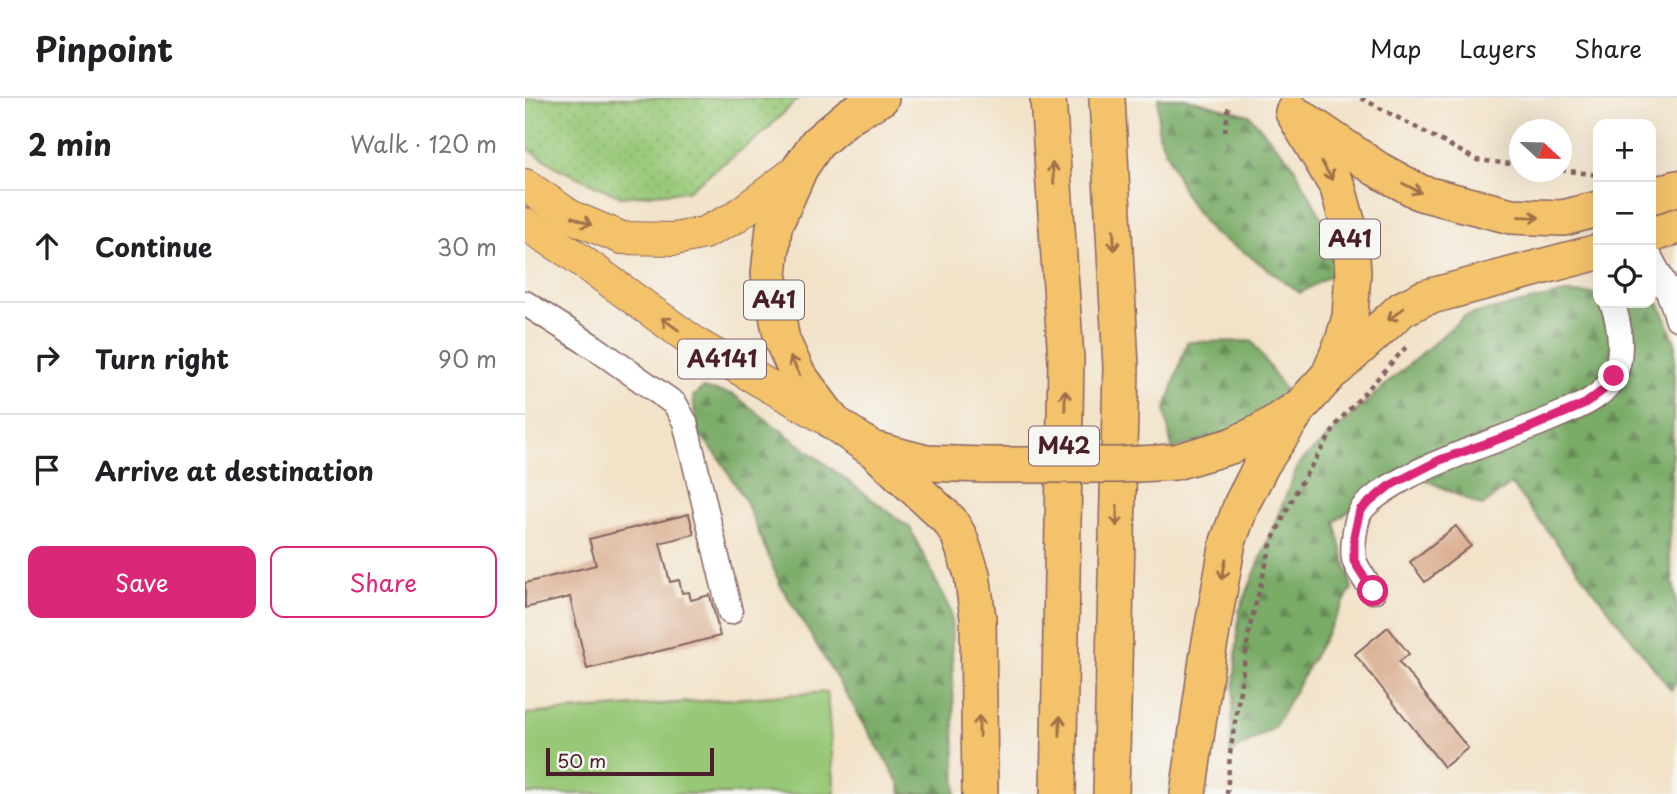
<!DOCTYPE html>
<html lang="en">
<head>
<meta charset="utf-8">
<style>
	body { margin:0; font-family:"Playpen Sans",sans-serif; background:#f6f6f6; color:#202124 }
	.controls { position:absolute; right:21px; top:21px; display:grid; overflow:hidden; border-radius:14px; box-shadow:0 7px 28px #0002 }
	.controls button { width:63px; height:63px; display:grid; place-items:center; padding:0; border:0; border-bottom:2px solid #e0e0e0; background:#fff; color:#202124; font:35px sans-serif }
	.compass { position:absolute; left:984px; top:21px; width:63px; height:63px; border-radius:50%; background:#fff; box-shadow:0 7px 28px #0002; rotate:112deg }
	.scale { position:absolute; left:21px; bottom:18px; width:168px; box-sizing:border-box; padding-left:7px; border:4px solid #4a1f2b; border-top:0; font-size:19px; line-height:24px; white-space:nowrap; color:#4a1f2b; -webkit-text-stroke:5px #f6f6f2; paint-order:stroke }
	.stop { position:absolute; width:21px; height:21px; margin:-16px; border:5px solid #db2777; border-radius:50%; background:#fff }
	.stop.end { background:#db2777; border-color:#fff; box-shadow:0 2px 7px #0008 }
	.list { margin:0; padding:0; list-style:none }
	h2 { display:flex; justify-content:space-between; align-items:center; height:91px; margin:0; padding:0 28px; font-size:30px }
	h2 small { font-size:23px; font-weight:400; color:#757577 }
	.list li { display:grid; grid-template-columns:46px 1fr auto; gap:21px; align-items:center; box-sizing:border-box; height:112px; padding:0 28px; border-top:2px solid #e0e0e0 }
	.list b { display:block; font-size:26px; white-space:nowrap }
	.list em { font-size:23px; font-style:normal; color:#757577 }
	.actions { display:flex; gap:14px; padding:21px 28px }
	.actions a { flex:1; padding:16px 0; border:2px solid #db2777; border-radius:14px; text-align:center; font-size:24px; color:#db2777 }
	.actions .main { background:#db2777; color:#fff }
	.icon { flex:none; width:38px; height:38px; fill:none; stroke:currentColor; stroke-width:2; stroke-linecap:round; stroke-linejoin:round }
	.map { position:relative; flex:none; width:1152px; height:696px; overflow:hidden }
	header { display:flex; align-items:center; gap:42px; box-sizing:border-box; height:98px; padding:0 35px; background:#fff; border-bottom:2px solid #e0e0e0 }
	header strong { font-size:33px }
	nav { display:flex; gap:38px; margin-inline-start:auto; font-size:24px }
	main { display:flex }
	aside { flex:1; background:#fff }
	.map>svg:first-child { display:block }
	.grass { fill:url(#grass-dots); stroke:#717451; stroke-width:2 }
	.forest { fill:url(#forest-firs); stroke:#62664a; stroke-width:2 }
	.pitch { fill:#98c877; stroke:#717451; stroke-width:2 }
	.building { fill:#daad8f }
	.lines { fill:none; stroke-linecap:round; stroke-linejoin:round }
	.minor-casing { stroke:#856362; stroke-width:27 }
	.major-casing { stroke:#856362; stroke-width:34 }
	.highway-casing { stroke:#856362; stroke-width:38 }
	.path { stroke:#856362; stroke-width:4.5; stroke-dasharray:5 5; stroke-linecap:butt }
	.minor { stroke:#fff; stroke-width:24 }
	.major { stroke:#f4c26a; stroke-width:32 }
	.highway { stroke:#f4c26a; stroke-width:35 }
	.highway-bridge-casing { stroke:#856362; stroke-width:38; stroke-linecap:butt }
	.highway-bridge { stroke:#f4c26a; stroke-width:35 }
	.oneway { stroke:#9f704a }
	.route { stroke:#db2777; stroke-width:9 }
	.labels { text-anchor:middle; stroke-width:5; stroke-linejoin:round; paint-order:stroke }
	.shield { fill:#f6f6f2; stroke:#7e6067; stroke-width:2 }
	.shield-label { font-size:23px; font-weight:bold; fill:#4a1f2b }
</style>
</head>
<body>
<header>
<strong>Pinpoint</strong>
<nav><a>Map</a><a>Layers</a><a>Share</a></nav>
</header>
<main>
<aside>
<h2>2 min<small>Walk · 120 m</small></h2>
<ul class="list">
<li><svg class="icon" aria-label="ahead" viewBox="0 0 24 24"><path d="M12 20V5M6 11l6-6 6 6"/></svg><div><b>Continue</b></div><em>30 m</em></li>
<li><svg class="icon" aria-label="right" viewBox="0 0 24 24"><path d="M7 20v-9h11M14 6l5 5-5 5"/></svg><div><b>Turn right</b></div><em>90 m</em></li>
<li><svg class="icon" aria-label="arrive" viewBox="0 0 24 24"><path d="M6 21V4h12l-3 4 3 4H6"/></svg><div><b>Arrive at destination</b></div></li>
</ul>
<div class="actions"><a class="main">Save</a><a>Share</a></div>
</aside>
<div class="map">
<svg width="1152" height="696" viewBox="0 0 1152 696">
	<defs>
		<pattern id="grass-dots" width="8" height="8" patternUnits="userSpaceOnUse" patternTransform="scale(1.75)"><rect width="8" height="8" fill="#98c877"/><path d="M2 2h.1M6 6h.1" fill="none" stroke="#84ab67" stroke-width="1.8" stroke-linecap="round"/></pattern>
		<pattern id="forest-firs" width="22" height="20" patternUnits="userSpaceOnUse" patternTransform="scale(1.75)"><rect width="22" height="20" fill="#7aac68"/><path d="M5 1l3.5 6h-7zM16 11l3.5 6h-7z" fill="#668b56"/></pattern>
	</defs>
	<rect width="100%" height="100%" fill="#f6f6f2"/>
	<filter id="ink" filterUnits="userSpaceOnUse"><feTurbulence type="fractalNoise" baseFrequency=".0143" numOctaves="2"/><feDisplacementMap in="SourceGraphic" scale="14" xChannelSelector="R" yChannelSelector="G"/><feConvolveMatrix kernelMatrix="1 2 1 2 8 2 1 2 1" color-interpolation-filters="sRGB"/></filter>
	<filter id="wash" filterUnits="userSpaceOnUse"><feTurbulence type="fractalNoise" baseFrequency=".00686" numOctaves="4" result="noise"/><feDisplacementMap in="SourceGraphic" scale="28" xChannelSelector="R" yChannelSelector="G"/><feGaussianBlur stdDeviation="1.57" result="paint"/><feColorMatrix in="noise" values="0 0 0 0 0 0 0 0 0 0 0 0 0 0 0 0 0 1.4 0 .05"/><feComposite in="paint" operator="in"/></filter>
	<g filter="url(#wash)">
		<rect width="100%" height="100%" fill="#f2e2c8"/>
		<!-- grass -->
		<polygon class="grass" points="0,0 274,0 236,37 162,93 96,99 35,71 0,49"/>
		<!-- forest -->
		<g class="forest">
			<polygon points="633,0 660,0 724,17 767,65 800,126 810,175 775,195 722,156 686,134 661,99 633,36"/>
			<polygon points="1040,195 1073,196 1073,205 1126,205 1126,203 1135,206 1150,245 1144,453 1152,513 1152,582 1146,592 986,386 957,408 877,371 810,424 827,490 749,630 705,655 714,514 774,365 857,290 940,218"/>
			<polygon points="727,243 760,293 728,327 647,351 640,313 662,244"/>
			<polygon points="178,290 209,297 385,430 426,514 431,696 376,696 375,686 255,486 221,404 193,358 172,333 168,298"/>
		</g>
		<!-- pitch -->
		<polygon class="pitch" points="302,594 310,696 0,696 0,616"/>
		<g id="blocks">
			<!-- building -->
			<g class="building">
				<polygon points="164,416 169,436 135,445 145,484 154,482 157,495 164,494 166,502 185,497 195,538 62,571 45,499 0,510 0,485 71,467 64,441"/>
				<polygon points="931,428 946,448 900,484 885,464"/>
				<polygon points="863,529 884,556 874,564 943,650 919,669 830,556"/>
			</g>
		</g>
	</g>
	<g filter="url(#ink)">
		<use href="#blocks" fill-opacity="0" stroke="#856362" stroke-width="2"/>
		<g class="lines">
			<defs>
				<g id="minor">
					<path d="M1126,161c10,19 21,37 26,59"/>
					<polyline points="0,205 69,249 150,306 160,324 205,514"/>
					<path d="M848,493c-6,-9 -17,-22 -19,-32 -2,-11 1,-43 9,-51 13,-14 31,-24 48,-33 48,-24 99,-38 148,-60 20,-8 45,-18 55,-39 10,-21 6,-53 -2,-73"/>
				</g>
				<g id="major">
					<polyline points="0,87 47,119 97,140 150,141 179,135 209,120 275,70"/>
					<polyline points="0,126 47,156 173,247 307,324"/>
				</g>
				<g id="highway">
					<polyline points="356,0 325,17 292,45 275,70 249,129 244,176 257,242 272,275 308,324 347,351 401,365 460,367"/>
					<polyline points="523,0 541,261 533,696"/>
					<polyline points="582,0 596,269 586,696"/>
					<polyline points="777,20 852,71 896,95 986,118 1038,120 1073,111"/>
					<polyline points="1126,98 1152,90"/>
					<polyline points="1126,137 1152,128"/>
					<polyline points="811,271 877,211 899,200 1073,154"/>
					<polyline points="352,355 425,423 434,438 447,476 453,520 455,696"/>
					<polyline points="650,364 706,348 735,334 775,309 804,277 818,243 825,219 828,174 825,134 813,90 768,14"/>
					<polyline points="663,696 683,555 703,444 717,405 737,366 769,318"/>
				</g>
			</defs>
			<!-- minor casing -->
			<use href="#minor" class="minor-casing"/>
			<!-- major casing -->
			<use href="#major" class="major-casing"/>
			<!-- highway casing -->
			<use href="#highway" class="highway-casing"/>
			<!-- path -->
			<g class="path">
				<polyline points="836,0 952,62 995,67"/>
				<polyline points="700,34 704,6"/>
				<polyline points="1036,72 1073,77"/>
				<polyline points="702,696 705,656 725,528 747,443 774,388 814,323 882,248"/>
			</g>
			<!-- minor -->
			<use href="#minor" class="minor"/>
			<!-- major -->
			<use href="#major" class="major"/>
			<!-- highway -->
			<use href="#highway" class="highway"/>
			<defs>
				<polyline id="highway-bridge" points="460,367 594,367 650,364"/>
			</defs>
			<!-- highway-bridge casing -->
			<use href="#highway-bridge" class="highway-bridge-casing"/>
			<!-- highway-bridge -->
			<use href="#highway-bridge" class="highway-bridge"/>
		</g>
		<!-- one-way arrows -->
		<defs><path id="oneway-shaft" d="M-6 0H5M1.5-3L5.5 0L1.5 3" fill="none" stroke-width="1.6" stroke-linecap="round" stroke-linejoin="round" transform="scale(1.75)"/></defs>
		<g class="oneway">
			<use href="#oneway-shaft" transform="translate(802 73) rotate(60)"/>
			<use href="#oneway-shaft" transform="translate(528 75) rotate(-94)"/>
			<use href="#oneway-shaft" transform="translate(887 90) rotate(27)"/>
			<use href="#oneway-shaft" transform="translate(1004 119) rotate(2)"/>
			<use href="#oneway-shaft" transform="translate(57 123) rotate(23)"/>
			<use href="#oneway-shaft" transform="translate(589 142) rotate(87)"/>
			<use href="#oneway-shaft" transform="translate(871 216) rotate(142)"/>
			<use href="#oneway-shaft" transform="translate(145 226) rotate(-144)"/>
			<use href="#oneway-shaft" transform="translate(270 268) rotate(-117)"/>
			<use href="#oneway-shaft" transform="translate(540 302) rotate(-89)"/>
			<use href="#oneway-shaft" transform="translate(592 418) rotate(91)"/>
			<use href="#oneway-shaft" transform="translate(699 471) rotate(100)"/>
			<use href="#oneway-shaft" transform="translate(454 628) rotate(-91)"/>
			<use href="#oneway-shaft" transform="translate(535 628) rotate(-89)"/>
		</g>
	</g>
	<g class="lines" filter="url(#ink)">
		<!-- route -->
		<polyline class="route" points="848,493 829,463 829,438 835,412 864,388 915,362 999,332 1060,306 1078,292 1089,278"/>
	</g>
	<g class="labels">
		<!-- shield labels -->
		<g class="shield">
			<rect x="795" y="121.5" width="60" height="39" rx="5"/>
			<rect x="219" y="182.5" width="60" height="39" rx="5"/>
			<rect x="153" y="241.5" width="88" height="39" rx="5"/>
			<rect x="504" y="328.5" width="70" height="39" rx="5"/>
		</g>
		<g class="shield-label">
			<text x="825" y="149">A41</text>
			<text x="249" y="210">A41</text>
			<text x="197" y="269">A4141</text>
			<text x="539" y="356">M42</text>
		</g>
	</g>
</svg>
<div class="controls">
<button>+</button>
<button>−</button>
<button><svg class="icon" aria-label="locate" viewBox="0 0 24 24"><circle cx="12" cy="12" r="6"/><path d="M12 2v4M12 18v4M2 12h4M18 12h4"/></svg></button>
</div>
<svg class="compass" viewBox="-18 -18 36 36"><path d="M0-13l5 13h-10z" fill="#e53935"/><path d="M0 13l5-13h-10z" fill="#757577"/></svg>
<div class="scale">50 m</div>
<div class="stop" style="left:848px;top:493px"></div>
<div class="stop end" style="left:1089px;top:278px"></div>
</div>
</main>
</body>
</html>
